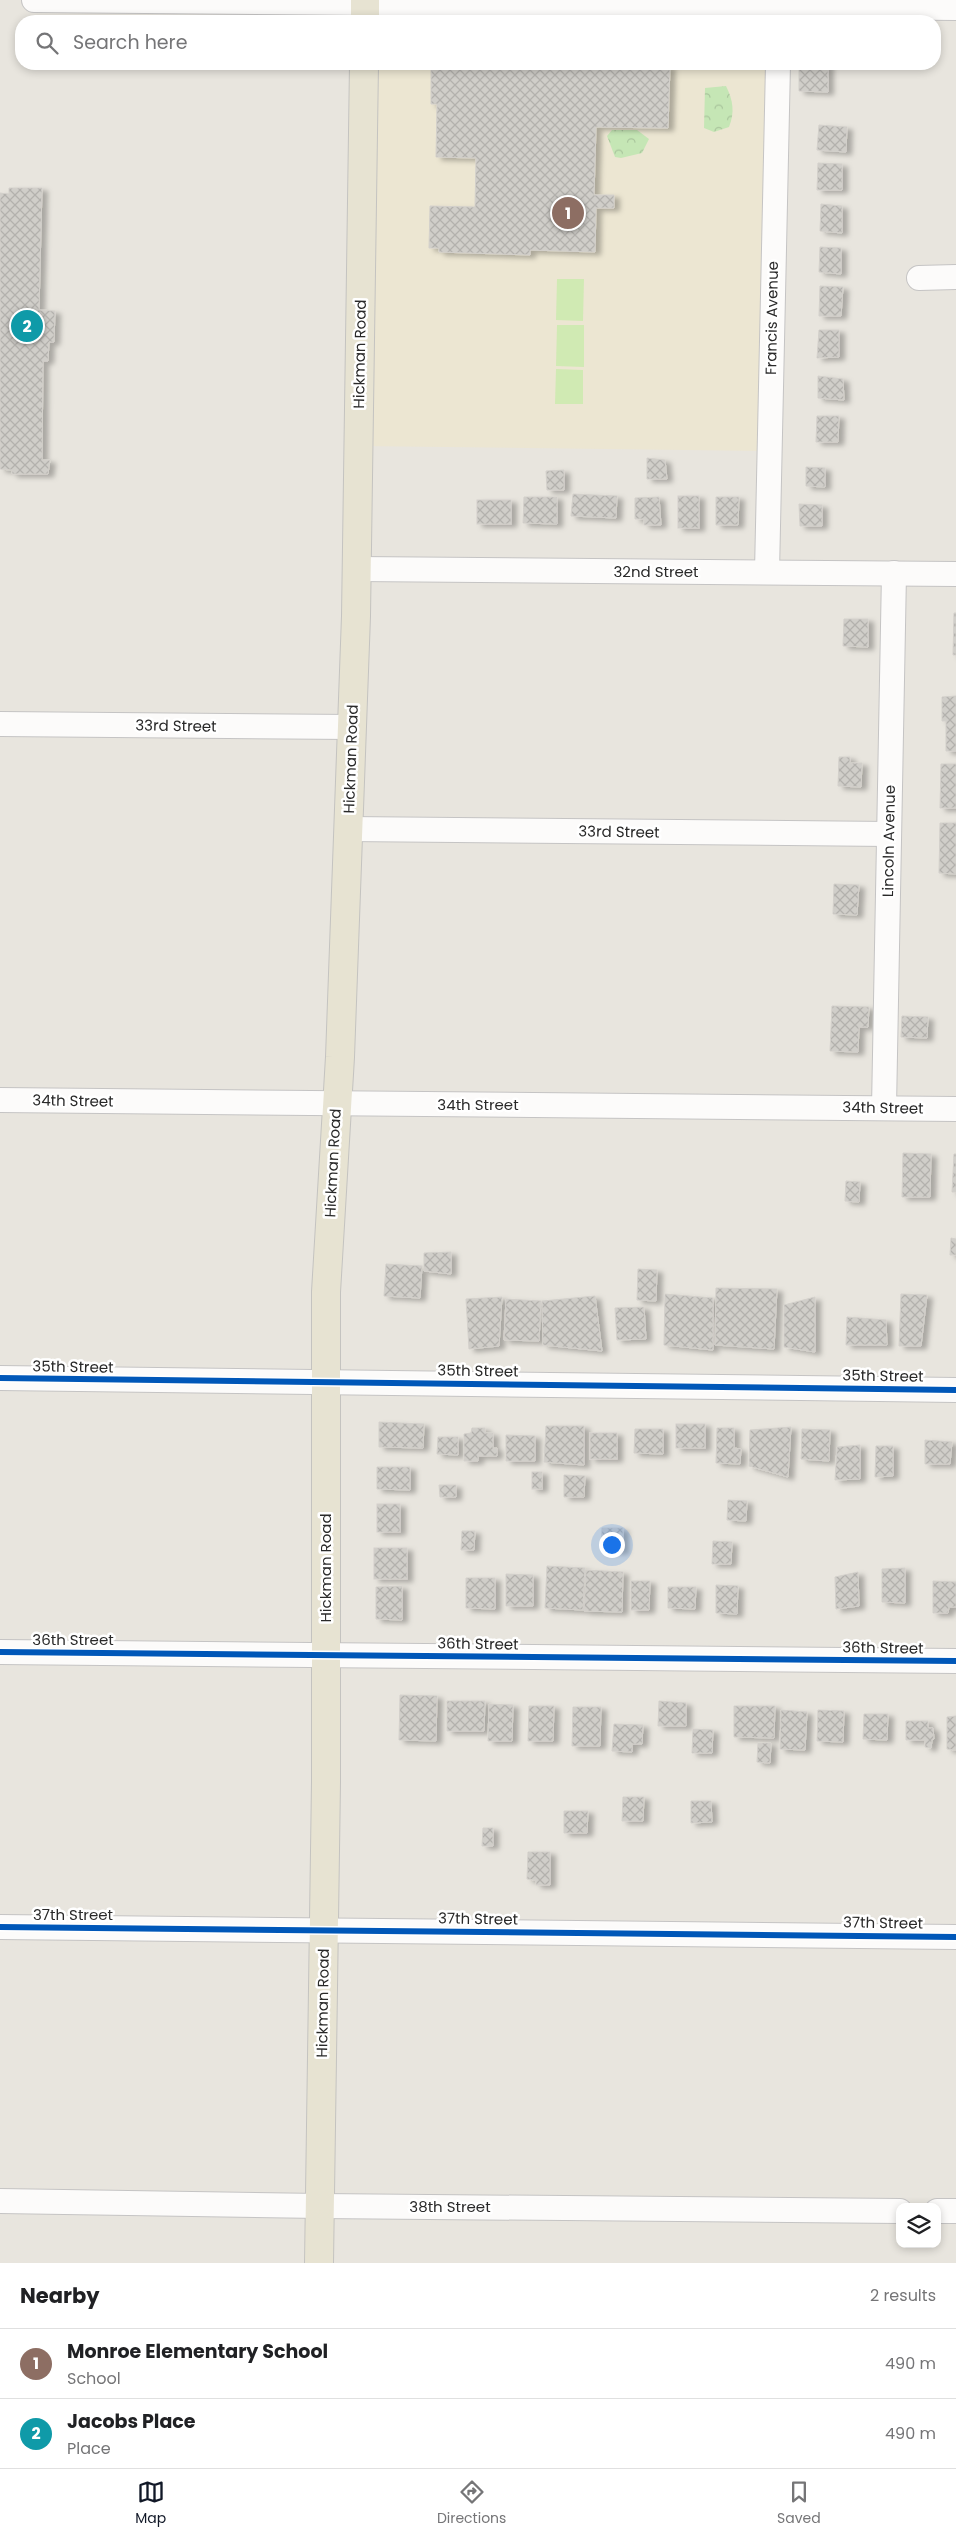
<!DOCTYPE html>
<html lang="en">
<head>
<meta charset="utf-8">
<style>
	body { margin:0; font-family:Poppins,sans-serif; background:#f2f2f2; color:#202124 }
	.controls { position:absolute; right:15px; bottom:15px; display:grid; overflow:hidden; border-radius:10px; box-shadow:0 2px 8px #0003 }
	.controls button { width:45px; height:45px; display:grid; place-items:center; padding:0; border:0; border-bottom:1px solid #e0e0e0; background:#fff; color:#202124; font:25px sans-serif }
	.you { position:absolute; left:611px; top:1544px; width:18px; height:18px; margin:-12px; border:4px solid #fff; border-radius:50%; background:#1a73e8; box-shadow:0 0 0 8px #1a73e833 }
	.badge { display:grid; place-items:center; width:32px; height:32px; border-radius:50%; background:#111827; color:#fff; font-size:16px; font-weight:700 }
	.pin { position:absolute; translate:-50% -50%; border:2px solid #fff; box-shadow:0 1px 5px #0006 }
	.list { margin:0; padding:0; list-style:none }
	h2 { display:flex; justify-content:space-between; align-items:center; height:65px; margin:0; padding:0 20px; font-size:21px }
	h2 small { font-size:16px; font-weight:400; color:#757577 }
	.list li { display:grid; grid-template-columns:32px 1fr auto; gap:15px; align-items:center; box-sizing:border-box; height:70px; padding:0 20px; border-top:1px solid #e0e0e0 }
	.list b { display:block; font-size:19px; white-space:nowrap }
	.list p { margin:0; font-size:16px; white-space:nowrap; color:#757577 }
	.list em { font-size:16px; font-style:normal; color:#757577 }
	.icon { flex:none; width:28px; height:28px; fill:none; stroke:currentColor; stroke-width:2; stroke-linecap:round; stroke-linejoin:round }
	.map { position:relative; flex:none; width:956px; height:2263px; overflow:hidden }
	.search { position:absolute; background:#fff; box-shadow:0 2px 8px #0003; left:15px; right:15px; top:15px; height:55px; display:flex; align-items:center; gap:12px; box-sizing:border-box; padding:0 18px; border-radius:20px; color:#757577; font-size:19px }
	.sheet { height:205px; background:#fff }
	nav { display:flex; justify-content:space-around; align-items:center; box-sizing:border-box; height:70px; border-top:1px solid #e0e0e0; background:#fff; font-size:14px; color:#757577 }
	nav a { display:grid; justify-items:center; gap:2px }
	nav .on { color:#111827 }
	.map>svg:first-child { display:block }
	.education { fill:#ece6d2 }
	.park { fill:url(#park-crowns) }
	.pitch { fill:#d0eab3 }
	.building { fill:url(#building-cross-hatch); stroke:#d3d0cb; filter:url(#shadow) }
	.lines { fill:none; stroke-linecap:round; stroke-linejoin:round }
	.minor-casing { stroke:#c5c4c4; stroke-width:26 }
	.major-casing { stroke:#c4c3c0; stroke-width:30 }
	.minor { stroke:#fcfbfa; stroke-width:24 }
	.major { stroke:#e7e3d2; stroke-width:28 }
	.cycleway-casing { stroke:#fff; stroke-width:9 }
	.cycleway { stroke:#0057b8; stroke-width:6 }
	.labels { text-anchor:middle; stroke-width:5; stroke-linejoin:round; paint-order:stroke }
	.street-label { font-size:15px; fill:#292929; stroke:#fff }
</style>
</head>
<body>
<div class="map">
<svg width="956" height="2263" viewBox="0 0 956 2263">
	<defs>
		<pattern id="park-crowns" width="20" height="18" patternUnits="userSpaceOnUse" patternTransform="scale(1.25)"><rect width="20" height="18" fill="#c5e6b5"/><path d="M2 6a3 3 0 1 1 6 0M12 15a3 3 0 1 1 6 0" fill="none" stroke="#a9c59c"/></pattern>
		<pattern id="building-cross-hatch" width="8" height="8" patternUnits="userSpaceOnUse" patternTransform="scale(1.25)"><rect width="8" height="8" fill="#d0cec9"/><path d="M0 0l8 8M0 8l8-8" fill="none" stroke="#b3b1ad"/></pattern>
		<filter id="shadow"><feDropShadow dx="5.5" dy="3" stdDeviation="2.5" flood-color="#0004"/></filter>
	</defs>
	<rect width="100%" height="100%" fill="#e8e5de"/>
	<!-- education -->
	<g class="education">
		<polygon points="365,3 779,7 779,21 365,21"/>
		<polygon points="364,64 778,64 769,451 359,446"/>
	</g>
	<!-- park -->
	<g class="park">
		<path d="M726,86c7,14 9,26 3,41l-15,5 -10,-4 1,-40z"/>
		<polygon points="612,130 637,130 649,139 642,153 621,158 615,157 607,136"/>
	</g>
	<!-- pitch -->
	<g class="pitch">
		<polygon points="557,279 584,279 583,321 556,320"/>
		<polygon points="557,325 584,325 584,367 556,366"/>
		<polygon points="556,369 583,370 583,404 555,404"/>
	</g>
	<!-- building -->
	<g class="building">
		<polygon points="431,64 498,64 498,67 555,68 556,64 670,66 668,128 596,127 594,195 614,195 614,208 596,208 595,252 530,250 530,255 439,252 439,248 429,248 430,206 475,207 476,158 436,157 437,104 431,104"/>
		<polygon points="799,64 828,64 828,92 799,91"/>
		<polygon points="819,125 847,127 846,152 817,150"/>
		<polygon points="818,163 842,164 842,190 817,190"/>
		<polygon points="9,188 42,188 39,310 55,311 54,342 49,342 48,361 43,361 42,460 50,460 48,474 12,474 12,470 0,469 0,193 9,194"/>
		<polygon points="821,204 842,206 842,233 820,231"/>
		<polygon points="820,247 841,248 841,274 819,272"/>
		<polygon points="820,286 843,287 841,316 819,316"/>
		<polygon points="819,330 839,330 839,357 817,358"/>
		<polygon points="818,376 843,379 844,400 818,398"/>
		<polygon points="817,416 839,416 838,442 816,442"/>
		<polygon points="647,458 665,460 667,479 647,479"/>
		<polygon points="806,467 825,468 825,487 806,486"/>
		<polygon points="564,470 564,490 547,490 546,471"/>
		<polygon points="573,494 617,496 616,518 571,516"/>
		<rect x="678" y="496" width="21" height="32"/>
		<polygon points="524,497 557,497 557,524 523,523"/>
		<polygon points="659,497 661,525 644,525 644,519 635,519 635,498"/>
		<polygon points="716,497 739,497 738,525 716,525"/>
		<rect x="477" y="500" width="34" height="24"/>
		<polygon points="799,504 822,505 822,526 800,526"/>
		<polygon points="954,613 956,613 956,655 953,655"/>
		<polygon points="844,619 868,619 868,647 843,646"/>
		<polygon points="956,696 956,751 946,751 946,721 942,721 942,697"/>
		<polygon points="839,757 850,757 850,763 862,763 861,787 838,786"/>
		<polygon points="941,764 956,764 956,808 940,808"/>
		<polygon points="940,823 956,823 956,874 939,873"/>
		<polygon points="834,884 859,885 857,915 833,914"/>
		<polygon points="832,1006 869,1007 868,1027 859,1027 858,1052 830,1051"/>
		<polygon points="902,1016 928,1017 927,1038 901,1037"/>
		<polygon points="903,1153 931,1154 930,1197 902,1197"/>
		<polygon points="954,1154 956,1154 956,1192 952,1192"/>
		<polygon points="846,1181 860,1182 859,1202 845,1201"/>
		<polygon points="951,1238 956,1239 956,1255 950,1255"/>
		<polygon points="451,1252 451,1274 424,1271 424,1253"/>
		<polygon points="386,1264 422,1266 420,1298 384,1296"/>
		<polygon points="638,1269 657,1270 656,1301 637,1300"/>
		<polygon points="716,1288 777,1289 774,1349 715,1345"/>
		<polygon points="665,1294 713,1298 713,1350 664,1345"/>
		<polygon points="901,1294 927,1295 921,1346 899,1346"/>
		<polygon points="595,1296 602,1351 543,1345 542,1301"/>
		<polygon points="502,1297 499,1346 469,1349 466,1299"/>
		<polygon points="815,1297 815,1352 784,1347 784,1305"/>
		<polygon points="506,1299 541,1301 539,1341 504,1340"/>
		<polygon points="644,1307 646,1339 617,1340 615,1308"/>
		<polygon points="847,1317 886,1320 887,1345 846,1345"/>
		<polygon points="379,1422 424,1424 423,1448 379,1447"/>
		<rect x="676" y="1424" width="29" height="24"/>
		<polygon points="546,1426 584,1426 584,1465 544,1462"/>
		<polygon points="791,1427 788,1477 749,1466 750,1430"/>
		<polygon points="472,1428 485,1428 485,1433 493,1433 493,1448 497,1448 497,1456 478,1456 478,1461 464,1461 464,1434 471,1433"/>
		<polygon points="717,1428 734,1428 734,1448 741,1449 740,1464 716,1463"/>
		<polygon points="635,1429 663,1429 663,1454 634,1453"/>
		<polygon points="802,1429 830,1430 829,1461 801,1459"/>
		<rect x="590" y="1433" width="27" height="26"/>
		<polygon points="506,1435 535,1436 535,1461 506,1461"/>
		<polygon points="438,1437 458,1437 458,1455 437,1454"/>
		<polygon points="925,1440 952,1442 950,1464 925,1464"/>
		<polygon points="860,1445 860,1479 835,1480 837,1447"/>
		<polygon points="876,1446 893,1446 893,1476 875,1477"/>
		<polygon points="377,1467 410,1467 410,1490 377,1489"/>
		<rect x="532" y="1472" width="10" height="17"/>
		<polygon points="564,1475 585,1476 584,1497 564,1497"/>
		<polygon points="439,1485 456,1485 456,1497 440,1497"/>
		<polygon points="728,1500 747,1501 746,1521 727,1520"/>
		<rect x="377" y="1504" width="23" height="28"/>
		<polygon points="602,1528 623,1528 623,1551 601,1551"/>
		<polygon points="462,1531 475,1531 474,1550 461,1550"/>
		<polygon points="713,1541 732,1542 731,1564 712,1564"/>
		<rect x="374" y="1548" width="33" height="31"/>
		<polygon points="547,1566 585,1568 583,1610 545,1608"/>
		<polygon points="905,1568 905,1603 882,1602 882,1569"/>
		<polygon points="586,1570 623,1572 622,1612 584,1611"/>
		<polygon points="858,1572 859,1606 836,1609 835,1577"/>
		<polygon points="506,1574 533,1575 533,1606 506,1606"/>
		<polygon points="466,1578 495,1578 495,1609 466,1608"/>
		<polygon points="631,1581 650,1581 649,1610 631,1610"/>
		<polygon points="933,1581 956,1582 956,1607 949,1607 948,1613 933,1613"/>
		<polygon points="716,1585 738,1586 737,1614 716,1613"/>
		<polygon points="402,1586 402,1620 376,1619 376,1587"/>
		<polygon points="668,1587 696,1587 695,1609 668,1608"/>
		<polygon points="400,1695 437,1696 436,1741 399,1740"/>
		<polygon points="447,1701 485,1701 484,1731 447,1731"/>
		<polygon points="659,1701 686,1703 686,1726 658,1726"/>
		<polygon points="489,1704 513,1705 512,1741 488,1741"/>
		<polygon points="529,1706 554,1706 553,1741 528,1741"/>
		<polygon points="734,1706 775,1706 774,1738 734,1737"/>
		<polygon points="573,1707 601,1707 600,1746 572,1746"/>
		<polygon points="781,1710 807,1712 805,1750 780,1749"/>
		<polygon points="818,1710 844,1711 843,1742 817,1741"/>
		<polygon points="864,1714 888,1714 887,1740 863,1739"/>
		<polygon points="956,1716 956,1750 947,1749 947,1717"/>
		<polygon points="906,1721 928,1721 928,1728 933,1728 934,1739 932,1740 931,1748 925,1747 925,1740 906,1740"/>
		<polygon points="614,1724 643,1725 642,1744 632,1744 632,1752 612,1751"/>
		<polygon points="693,1729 713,1730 712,1753 692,1753"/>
		<polygon points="758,1743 771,1743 770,1763 757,1762"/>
		<polygon points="623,1797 644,1797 643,1821 622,1821"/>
		<polygon points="691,1801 711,1801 712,1822 691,1823"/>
		<polygon points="564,1811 588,1811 587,1833 564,1833"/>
		<polygon points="483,1828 493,1828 493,1846 482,1846"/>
		<polygon points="528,1852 550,1852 550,1885 536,1885 536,1880 527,1879"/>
	</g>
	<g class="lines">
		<defs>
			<g id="minor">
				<polyline points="34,0 956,8"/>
				<polyline points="919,278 956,277"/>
				<polyline points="357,569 956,574"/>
				<polyline points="767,572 778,64"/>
				<polyline points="0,724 352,727"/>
				<polyline points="348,829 889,834"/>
				<polyline points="0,1100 956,1109"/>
				<polyline points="884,1108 894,573"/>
				<polyline points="0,1378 956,1390"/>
				<polyline points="0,1652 956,1661"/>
				<polyline points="0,1927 956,1937"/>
				<polyline points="0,2201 320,2206 900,2211"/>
				<polyline points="937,2211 956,2211"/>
			</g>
			<g id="major">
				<polyline points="365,21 365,0"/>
				<polyline points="319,2263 326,1782 326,1292 340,1057 356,616 364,64"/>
			</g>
		</defs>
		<!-- minor casing -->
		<use href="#minor" class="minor-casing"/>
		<!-- major casing -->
		<use href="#major" class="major-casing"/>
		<!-- minor -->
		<use href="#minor" class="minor"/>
		<!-- major -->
		<use href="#major" class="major"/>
		<defs>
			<g id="cycleway">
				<polyline points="0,1378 956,1390"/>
				<polyline points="0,1652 956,1661"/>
				<polyline points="0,1927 956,1937"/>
			</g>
		</defs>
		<!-- cycleway casing -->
		<use href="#cycleway" class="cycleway-casing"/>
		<!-- cycleway -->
		<use href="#cycleway" class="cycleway"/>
	</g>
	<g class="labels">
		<!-- street labels -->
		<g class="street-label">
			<text transform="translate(772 318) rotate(-89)" y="5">Francis Avenue</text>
			<text transform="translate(360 354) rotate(-89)" y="5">Hickman Road</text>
			<text x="656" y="577">32nd Street</text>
			<text transform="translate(176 726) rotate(1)" y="5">33rd Street</text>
			<text transform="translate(351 759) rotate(-88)" y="5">Hickman Road</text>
			<text transform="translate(619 832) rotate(1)" y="5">33rd Street</text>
			<text transform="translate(889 841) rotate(-89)" y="5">Lincoln Avenue</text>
			<text transform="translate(73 1101) rotate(1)" y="5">34th Street</text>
			<text x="478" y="1110">34th Street</text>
			<text transform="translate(883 1108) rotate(1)" y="5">34th Street</text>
			<text transform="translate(333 1163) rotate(-87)" y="5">Hickman Road</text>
			<text transform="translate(73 1367) rotate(1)" y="5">35th Street</text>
			<text transform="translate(478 1371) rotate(1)" y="5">35th Street</text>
			<text transform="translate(883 1376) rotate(1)" y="5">35th Street</text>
			<text transform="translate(326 1568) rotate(-90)" y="5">Hickman Road</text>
			<text x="73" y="1645">36th Street</text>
			<text transform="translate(478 1644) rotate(1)" y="5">36th Street</text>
			<text transform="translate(883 1648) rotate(1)" y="5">36th Street</text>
			<text x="73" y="1920">37th Street</text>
			<text transform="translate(478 1919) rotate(1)" y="5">37th Street</text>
			<text transform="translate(883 1923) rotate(1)" y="5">37th Street</text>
			<text transform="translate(323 2003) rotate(-89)" y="5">Hickman Road</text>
			<text x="450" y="2212">38th Street</text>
		</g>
	</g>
</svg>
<div class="controls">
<button><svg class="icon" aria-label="layers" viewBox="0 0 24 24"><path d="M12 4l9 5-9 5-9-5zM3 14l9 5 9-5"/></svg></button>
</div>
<div class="you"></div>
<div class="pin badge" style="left:568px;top:213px;background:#8d6e63">1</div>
<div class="pin badge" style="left:27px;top:326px;background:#0f9aa8">2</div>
<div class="search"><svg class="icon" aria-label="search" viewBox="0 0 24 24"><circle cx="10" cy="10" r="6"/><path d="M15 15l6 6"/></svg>Search here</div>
</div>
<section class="sheet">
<h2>Nearby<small>2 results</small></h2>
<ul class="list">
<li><span class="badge" style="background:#8d6e63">1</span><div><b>Monroe Elementary School</b><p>School</p></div><em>490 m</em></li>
<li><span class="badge" style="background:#0f9aa8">2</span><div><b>Jacobs Place</b><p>Place</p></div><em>490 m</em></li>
</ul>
</section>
<nav>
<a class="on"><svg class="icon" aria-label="map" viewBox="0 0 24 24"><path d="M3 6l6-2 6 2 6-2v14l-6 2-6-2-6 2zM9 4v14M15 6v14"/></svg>Map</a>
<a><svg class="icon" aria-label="directions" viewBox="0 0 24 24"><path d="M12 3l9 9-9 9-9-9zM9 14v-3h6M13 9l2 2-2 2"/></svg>Directions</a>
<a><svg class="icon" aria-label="saved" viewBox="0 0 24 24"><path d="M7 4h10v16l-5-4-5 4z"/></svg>Saved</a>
</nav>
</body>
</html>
